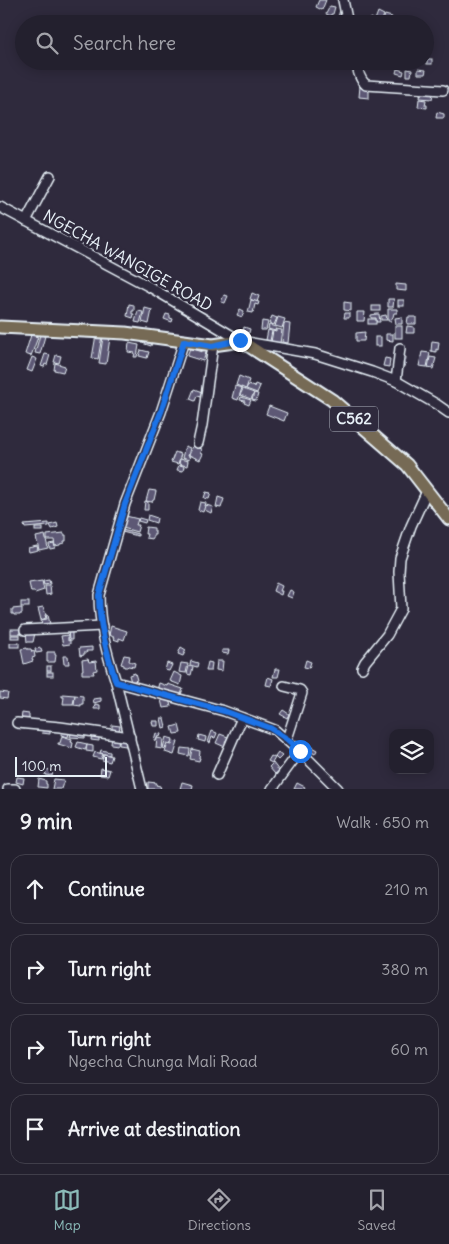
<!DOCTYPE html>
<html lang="en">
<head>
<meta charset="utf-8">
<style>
	body { margin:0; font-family:Delius,sans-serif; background:#2f2d3a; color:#f1f3f6 }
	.controls { position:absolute; right:15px; bottom:15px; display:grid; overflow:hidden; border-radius:10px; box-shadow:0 2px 12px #0003 }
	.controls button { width:45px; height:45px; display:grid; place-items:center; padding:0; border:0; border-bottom:1px solid #403e4a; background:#23202e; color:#f1f3f6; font:25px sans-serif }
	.scale { position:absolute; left:15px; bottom:12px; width:92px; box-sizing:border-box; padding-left:5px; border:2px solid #e8f1f8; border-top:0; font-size:14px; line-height:18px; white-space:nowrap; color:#e8f1f8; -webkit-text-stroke:4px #2f2a3d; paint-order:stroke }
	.stop { position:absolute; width:15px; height:15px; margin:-11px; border:4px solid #1a73e8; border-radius:50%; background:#fff }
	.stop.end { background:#1a73e8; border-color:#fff; box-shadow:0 1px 5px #0008 }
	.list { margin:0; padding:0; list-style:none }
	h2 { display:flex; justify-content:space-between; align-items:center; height:65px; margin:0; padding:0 20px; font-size:21px }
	h2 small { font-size:16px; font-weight:400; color:#a3a3aa }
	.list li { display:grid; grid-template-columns:32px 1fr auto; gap:15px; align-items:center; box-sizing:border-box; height:70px; margin:0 10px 10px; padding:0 10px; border:1px solid #403e4a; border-radius:15px }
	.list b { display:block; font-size:19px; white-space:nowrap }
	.list p { margin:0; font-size:16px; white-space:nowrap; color:#a3a3aa }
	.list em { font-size:16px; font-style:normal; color:#a3a3aa }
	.icon { flex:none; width:28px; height:28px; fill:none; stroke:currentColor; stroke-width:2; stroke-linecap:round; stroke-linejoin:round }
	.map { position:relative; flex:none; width:449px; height:789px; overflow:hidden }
	.search { position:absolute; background:#23202e; box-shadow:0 2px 12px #0003; left:15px; right:15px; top:15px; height:55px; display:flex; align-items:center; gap:12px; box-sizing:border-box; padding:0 18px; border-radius:28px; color:#a3a3aa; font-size:19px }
	.sheet { height:385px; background:#23202e }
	nav { display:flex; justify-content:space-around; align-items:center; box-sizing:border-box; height:70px; border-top:1px solid #403e4a; background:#23202e; font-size:14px; color:#a3a3aa }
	nav a { display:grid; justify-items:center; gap:2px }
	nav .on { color:#8bbbb9 }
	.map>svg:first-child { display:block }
	.building { fill:#5d5875; stroke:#e8f1f8 }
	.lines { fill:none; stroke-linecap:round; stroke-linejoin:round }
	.minor-casing { stroke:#e8f1f8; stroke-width:12 }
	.major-casing { stroke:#e8f1f8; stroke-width:15 }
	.minor { stroke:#2f2a3d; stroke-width:9 }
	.major { stroke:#766a54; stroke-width:11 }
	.route { stroke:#1a73e8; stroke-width:6 }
	.labels { text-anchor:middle; stroke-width:5; stroke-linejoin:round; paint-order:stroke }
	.shield { fill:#2f2a3d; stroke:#b0b5c0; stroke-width:1 }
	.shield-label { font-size:15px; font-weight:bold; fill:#e8f1f8 }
	.street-label { font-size:16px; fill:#e8f1f8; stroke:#2f2a3d }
</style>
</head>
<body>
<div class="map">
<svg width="449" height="789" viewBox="0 0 449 789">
	<rect width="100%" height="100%" fill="#2f2a3d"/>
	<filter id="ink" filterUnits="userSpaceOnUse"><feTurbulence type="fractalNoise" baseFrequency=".02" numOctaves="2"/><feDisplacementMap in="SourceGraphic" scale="10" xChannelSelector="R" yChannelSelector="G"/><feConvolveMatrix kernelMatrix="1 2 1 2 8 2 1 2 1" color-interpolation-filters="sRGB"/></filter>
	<g filter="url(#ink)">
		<!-- building -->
		<g class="building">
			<polygon points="319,0 326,0 322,10 316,7"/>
			<polygon points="330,6 335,7 333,14 331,14 331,16 326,14"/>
			<polygon points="340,10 345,11 341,24 336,24"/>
			<polygon points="378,12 384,15 381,22 375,20"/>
			<polygon points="385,15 392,17 390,24 382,23"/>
			<polygon points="371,18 375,20 374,22 376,24 368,23"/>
			<rect x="427" y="59" width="5" height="5"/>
			<polygon points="397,69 404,71 403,75 396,73"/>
			<polygon points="407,69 412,70 411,76 407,76"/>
			<polygon points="418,69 426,70 425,74 418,74"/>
			<polygon points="360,86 367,87 367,91 369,91 369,98 359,97"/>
			<polygon points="421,92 433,93 432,99 420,98"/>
			<polygon points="419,99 426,100 425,105 427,105 427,108 418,107"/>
			<polygon points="437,112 444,114 444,118 436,118"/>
			<polygon points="396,284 406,285 406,291 396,290"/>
			<polygon points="252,293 259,296 257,302 250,299"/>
			<polygon points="224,295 228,296 225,303 221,302"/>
			<polygon points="388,299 394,299 393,307 388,307"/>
			<polygon points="251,300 259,302 258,305 255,304 253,313 248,312"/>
			<rect x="398" y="300" width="6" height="6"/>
			<polygon points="344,302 351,303 351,311 344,310"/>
			<polygon points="129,304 134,305 134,311 132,311 132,314 134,314 133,318 127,316"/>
			<rect x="372" y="306" width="8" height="5"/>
			<polygon points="145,308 152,310 149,324 142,322"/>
			<polygon points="240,309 244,311 242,317 237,315"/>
			<polygon points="388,309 397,309 397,313 394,313 393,317 392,318 391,321 388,321"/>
			<polygon points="138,311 143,312 140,323 135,322"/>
			<polygon points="357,312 365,312 364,321 357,321"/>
			<polygon points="345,313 349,313 349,318 344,318"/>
			<polygon points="166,314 170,315 170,318 173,319 172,322 164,319"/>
			<polygon points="377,314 379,314 380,322 376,322 376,318 371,318 371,315"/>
			<polygon points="386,315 387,320 381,320 381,316"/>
			<polygon points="272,316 277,318 274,325 269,324"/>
			<polygon points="278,317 285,319 282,328 275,326"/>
			<polygon points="402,317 402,324 396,324 395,318"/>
			<polygon points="408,317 416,317 416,324 407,324"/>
			<rect x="368" y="319" width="8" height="5"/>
			<polygon points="262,321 268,322 266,330 261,330"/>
			<polygon points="284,323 290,324 288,343 282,342"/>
			<polygon points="269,325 276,327 275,331 268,329"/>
			<rect x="395" y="326" width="7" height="12"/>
			<polygon points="407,326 414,327 414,333 406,333"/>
			<polygon points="244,327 250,329 249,333 243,331"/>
			<polygon points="276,329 282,330 280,343 271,342 273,331 276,332"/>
			<polygon points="268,330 272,331 270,341 266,340"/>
			<polygon points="365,332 364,341 356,341 356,333"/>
			<polygon points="386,334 393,334 393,341 386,340"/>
			<polygon points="31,335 38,337 31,356 25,354"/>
			<polygon points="40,335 45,336 40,354 35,353"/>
			<polygon points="96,335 102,336 98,359 92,358"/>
			<polygon points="103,337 110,338 106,364 99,363"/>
			<rect x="375" y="337" width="6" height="9"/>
			<polygon points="143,340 152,342 151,346 142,343"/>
			<polygon points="432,341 439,342 438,350 436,349 436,352 431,351"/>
			<polygon points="129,343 139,345 137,357 134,357 135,353 128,352"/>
			<polygon points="190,348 206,353 203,361 187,356"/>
			<polygon points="141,350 149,352 147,358 139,356"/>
			<polygon points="422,352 430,353 427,367 419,366"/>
			<polygon points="45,354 50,355 47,365 45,364 44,367 41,366"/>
			<polygon points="56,355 61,356 59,363 54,362"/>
			<polygon points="401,356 406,357 405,366 400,365"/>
			<polygon points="32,357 37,359 32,372 27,370"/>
			<polygon points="430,357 436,358 433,369 428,368"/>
			<polygon points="385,358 390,359 389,367 383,366"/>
			<polygon points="55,363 65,366 63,372 54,370"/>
			<polygon points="239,376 249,380 246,389 236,385"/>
			<polygon points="255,384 260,386 257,393 246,389 248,385 254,387"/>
			<polygon points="235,386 242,388 238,400 232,398"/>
			<polygon points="194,389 202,392 200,397 197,396 195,401 190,399"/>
			<polygon points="243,389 254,393 251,399 240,395"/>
			<polygon points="254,393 258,394 256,401 252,400"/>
			<polygon points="241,397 251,400 249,405 244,403 245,401 240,400"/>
			<polygon points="269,406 287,413 284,421 266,414"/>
			<polygon points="185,446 190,448 188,456 190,456 189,460 182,458"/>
			<polygon points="193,446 202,449 201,453 203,454 200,460 189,455"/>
			<polygon points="175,452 181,454 178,464 171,462"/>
			<polygon points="180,459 188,461 187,466 179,464"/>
			<polygon points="179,465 184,466 183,471 177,470"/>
			<polygon points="149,490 156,491 154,500 153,500 152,502 146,501"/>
			<polygon points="206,492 211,493 209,499 204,498"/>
			<polygon points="218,497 224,499 221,508 216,507"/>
			<polygon points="145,501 148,502 148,510 144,510"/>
			<polygon points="200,502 206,503 203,512 198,510"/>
			<polygon points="206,505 213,507 211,513 205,510"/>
			<polygon points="148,515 157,518 156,523 147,520"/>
			<polygon points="126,516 138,519 136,525 139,525 137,532 123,528"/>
			<polygon points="139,518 146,520 145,523 138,521"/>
			<polygon points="49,523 49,526 25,528 24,525"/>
			<polygon points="57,523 58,527 52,529 50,525"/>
			<polygon points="146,527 154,528 154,531 155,531 155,535 153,535 153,539 146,538 147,534 145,534"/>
			<rect x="35" y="528" width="8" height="3"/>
			<polygon points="122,530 138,534 138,536 122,532"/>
			<polygon points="64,533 64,535 66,535 66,541 64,541 64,543 60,544 60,545 55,546 54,540 47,540 47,535"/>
			<polygon points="45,535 48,548 39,550 36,537"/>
			<polygon points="54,543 55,548 50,549 49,544"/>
			<polygon points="37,546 38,550 29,552 28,548"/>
			<polygon points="49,580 50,584 44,585 43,581"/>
			<polygon points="42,581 44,590 35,593 35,592 31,592 29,583"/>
			<polygon points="276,583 282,586 280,591 282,591 281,595 273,591"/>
			<polygon points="45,586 50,586 51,594 46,595"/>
			<polygon points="290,590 294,592 292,598 287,596"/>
			<rect x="21" y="602" width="8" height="5"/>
			<polygon points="43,607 46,614 45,615 46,618 41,620 38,608"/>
			<polygon points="22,608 22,614 20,614 20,615 14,615 14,614 12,614 12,609"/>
			<polygon points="46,615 48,615 50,624 42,626 41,620 47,619"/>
			<polygon points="111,626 127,631 124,640 119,638 119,641 113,639 114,637 112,637 112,636 109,635"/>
			<rect x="11" y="629" width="9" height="5"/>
			<polygon points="68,629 72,629 72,640 69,640"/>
			<polygon points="26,633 35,633 33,642 27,642"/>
			<rect x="11" y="635" width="9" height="3"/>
			<polygon points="68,635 68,641 70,640 70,644 63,645 61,636"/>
			<rect x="10" y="643" width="9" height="4"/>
			<polygon points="92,647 92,651 86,651 87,653 84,653 84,655 80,656 79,648"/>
			<polygon points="181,647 186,650 183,656 178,654"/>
			<polygon points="27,648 27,649 31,649 32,652 34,651 35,657 32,658 33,661 24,664 21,649"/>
			<polygon points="41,648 42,652 36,653 35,649"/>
			<polygon points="222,650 229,650 228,654 222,653"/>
			<polygon points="47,652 55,652 55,655 56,655 55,662 47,662"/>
			<polygon points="124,655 130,656 129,661 135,663 134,667 128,666 127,667 124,667 124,665 121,664"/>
			<polygon points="63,656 68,656 69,664 64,664"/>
			<polygon points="88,659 89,662 96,661 97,670 93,671 94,674 82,674 82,670 83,670 82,660"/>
			<polygon points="306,660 311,662 309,668 304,667"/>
			<polygon points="191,661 198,663 197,667 190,665"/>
			<polygon points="217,661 223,661 222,671 216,670"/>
			<polygon points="208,662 212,663 211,671 206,671"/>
			<polygon points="167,663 172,665 169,671 165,670"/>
			<polygon points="181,663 188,664 186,673 179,672"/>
			<rect x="47" y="666" width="4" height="5"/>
			<polygon points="189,666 193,667 191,675 187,674"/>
			<polygon points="275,669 280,669 278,677 273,677"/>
			<rect x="47" y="672" width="6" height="4"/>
			<polygon points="174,672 182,676 180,685 170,681"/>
			<polygon points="135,673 137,680 131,682 129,675"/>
			<polygon points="268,677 273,679 271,686 266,685"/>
			<polygon points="159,683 167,686 168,684 183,689 180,697 157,690"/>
			<polygon points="0,692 8,693 7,699 0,698"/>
			<polygon points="62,694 75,695 73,704 63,704 64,697 62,697"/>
			<polygon points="75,695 83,696 83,704 81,704 81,706 74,705"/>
			<polygon points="101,698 101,701 94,703 93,699"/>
			<polygon points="169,698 171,707 163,708 161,700"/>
			<polygon points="95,704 100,705 100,709 94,709"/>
			<polygon points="283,710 289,714 287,718 280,714"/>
			<polygon points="22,713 29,714 29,720 21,720"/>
			<polygon points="161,718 164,718 166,727 163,728"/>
			<polygon points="152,721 158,721 158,726 153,726"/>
			<polygon points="112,725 120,726 119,731 112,730"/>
			<polygon points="179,725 181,733 174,734 172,727"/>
			<polygon points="43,728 50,730 50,734 42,733"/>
			<polygon points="62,729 67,730 67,733 69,733 68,737 61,735"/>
			<polygon points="212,731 217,733 215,738 212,737 210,743 208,742"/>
			<polygon points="86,732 85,738 70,737 71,733 82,734"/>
			<polygon points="92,733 99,734 99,741 91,740"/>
			<polygon points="156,733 161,734 160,737 158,736 156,741 154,740"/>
			<polygon points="220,734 228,737 225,742 227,743 225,747 216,743"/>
			<polygon points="199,735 206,737 205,742 198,740"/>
			<polygon points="62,736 72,739 71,742 73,743 72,748 58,744 58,743 60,743"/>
			<polygon points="112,736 119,737 118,745 111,744"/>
			<polygon points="166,737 173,739 171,744 167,743 165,749 163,748"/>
			<polygon points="157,738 163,739 162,749 156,748"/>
			<polygon points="119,740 127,740 126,746 119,745"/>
			<polygon points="173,741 178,742 174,755 165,752 168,744 172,745"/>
			<polygon points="78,742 87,744 85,750 76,747"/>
			<polygon points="87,745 93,746 93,752 86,751"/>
			<polygon points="308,745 317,750 315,754 306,749"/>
			<polygon points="181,748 190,749 189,756 180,754"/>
			<polygon points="192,749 200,751 199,758 200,758 199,761 190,759"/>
			<polygon points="101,750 110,752 110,755 100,753"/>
			<polygon points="95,752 103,754 101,759 93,757"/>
			<polygon points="278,753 282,756 278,760 275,757"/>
			<polygon points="104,754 112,756 110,762 102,760"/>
			<polygon points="271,756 275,758 272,763 268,761"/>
			<polygon points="273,763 279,771 275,774 269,767"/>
			<polygon points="101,768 110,770 108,776 100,775"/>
			<polygon points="46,769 53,771 52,776 45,775"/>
			<polygon points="17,777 24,778 23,784 16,782"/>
			<polygon points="39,779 46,781 46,784 47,784 47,788 38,787"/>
			<polygon points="54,779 64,780 61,789 52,789"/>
			<polygon points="148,782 157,783 156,785 160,786 161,789 148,789"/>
			<polygon points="182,782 193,785 192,789 180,789"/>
			<polygon points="297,783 305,787 304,789 294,789"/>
		</g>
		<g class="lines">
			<defs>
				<g id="minor">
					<polyline points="343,0 348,24"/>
					<path d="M356,61c2,9 3,18 10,24l77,5"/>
					<polyline points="0,207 150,287 241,341 315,354 372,372 396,381 436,404 449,413"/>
					<polyline points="26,221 50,176"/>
					<path d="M184,341l-23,71 -36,92 -26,91c0,30 8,59 17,87l108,29 51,19 34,30 29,29"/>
					<polyline points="396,381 400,348"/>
					<polyline points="198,443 202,425 213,345"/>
					<polyline points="25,630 102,626"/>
					<polyline points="362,668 365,662 387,635 401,609 399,572 400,558 411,526 427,491"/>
					<polyline points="116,682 142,789"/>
					<polyline points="284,686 300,690 302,693 287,739"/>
					<polyline points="17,723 60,727 130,737"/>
					<polyline points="217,775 242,718"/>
					<polyline points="8,789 15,789"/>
					<polyline points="272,789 300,751"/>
				</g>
				<polyline id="major" points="0,327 125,333 213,345 241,341 332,400 407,465 449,519"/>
			</defs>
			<!-- minor casing -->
			<use href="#minor" class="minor-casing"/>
			<!-- major casing -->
			<use href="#major" class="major-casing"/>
			<!-- minor -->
			<use href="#minor" class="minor"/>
			<!-- major -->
			<use href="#major" class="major"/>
		</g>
	</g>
	<g class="lines" filter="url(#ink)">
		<!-- route -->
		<path class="route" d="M240,340l-28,6 -28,-5 -23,71 -36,92 -26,91c0,30 8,59 17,87l108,29 46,17 17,11 13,12"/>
	</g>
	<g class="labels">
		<!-- shield labels -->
		<rect class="shield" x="330" y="406.5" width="48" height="25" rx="4"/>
		<g class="shield-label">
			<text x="354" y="424">C562</text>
		</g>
		<!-- street labels -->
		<g class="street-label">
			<text transform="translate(128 260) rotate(29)" y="6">NGECHA WANGIGE ROAD</text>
		</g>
	</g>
</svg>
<div class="controls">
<button><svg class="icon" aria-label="layers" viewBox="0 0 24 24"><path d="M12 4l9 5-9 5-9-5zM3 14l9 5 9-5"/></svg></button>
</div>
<div class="scale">100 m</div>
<div class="stop" style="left:300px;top:751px"></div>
<div class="stop end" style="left:240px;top:340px"></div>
<div class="search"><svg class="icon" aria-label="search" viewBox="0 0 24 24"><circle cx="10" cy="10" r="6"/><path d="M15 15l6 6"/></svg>Search here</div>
</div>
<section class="sheet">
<h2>9 min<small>Walk · 650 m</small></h2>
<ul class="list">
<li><svg class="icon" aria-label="ahead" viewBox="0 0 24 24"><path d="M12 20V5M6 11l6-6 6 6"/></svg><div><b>Continue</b></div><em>210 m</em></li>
<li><svg class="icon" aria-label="right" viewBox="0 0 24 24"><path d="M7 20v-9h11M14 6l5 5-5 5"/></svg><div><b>Turn right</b></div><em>380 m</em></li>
<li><svg class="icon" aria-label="right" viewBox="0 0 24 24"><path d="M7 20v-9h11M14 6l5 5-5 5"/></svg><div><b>Turn right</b><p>Ngecha Chunga Mali Road</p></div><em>60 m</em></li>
<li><svg class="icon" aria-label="arrive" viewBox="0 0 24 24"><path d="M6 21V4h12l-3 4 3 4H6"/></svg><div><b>Arrive at destination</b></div></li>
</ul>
</section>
<nav>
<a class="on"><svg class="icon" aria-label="map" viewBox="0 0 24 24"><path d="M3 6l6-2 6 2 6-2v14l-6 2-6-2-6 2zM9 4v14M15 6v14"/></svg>Map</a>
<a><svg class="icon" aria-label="directions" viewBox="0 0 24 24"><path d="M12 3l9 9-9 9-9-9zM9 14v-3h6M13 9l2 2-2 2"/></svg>Directions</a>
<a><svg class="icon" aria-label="saved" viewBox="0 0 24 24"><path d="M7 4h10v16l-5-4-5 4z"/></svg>Saved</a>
</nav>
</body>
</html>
